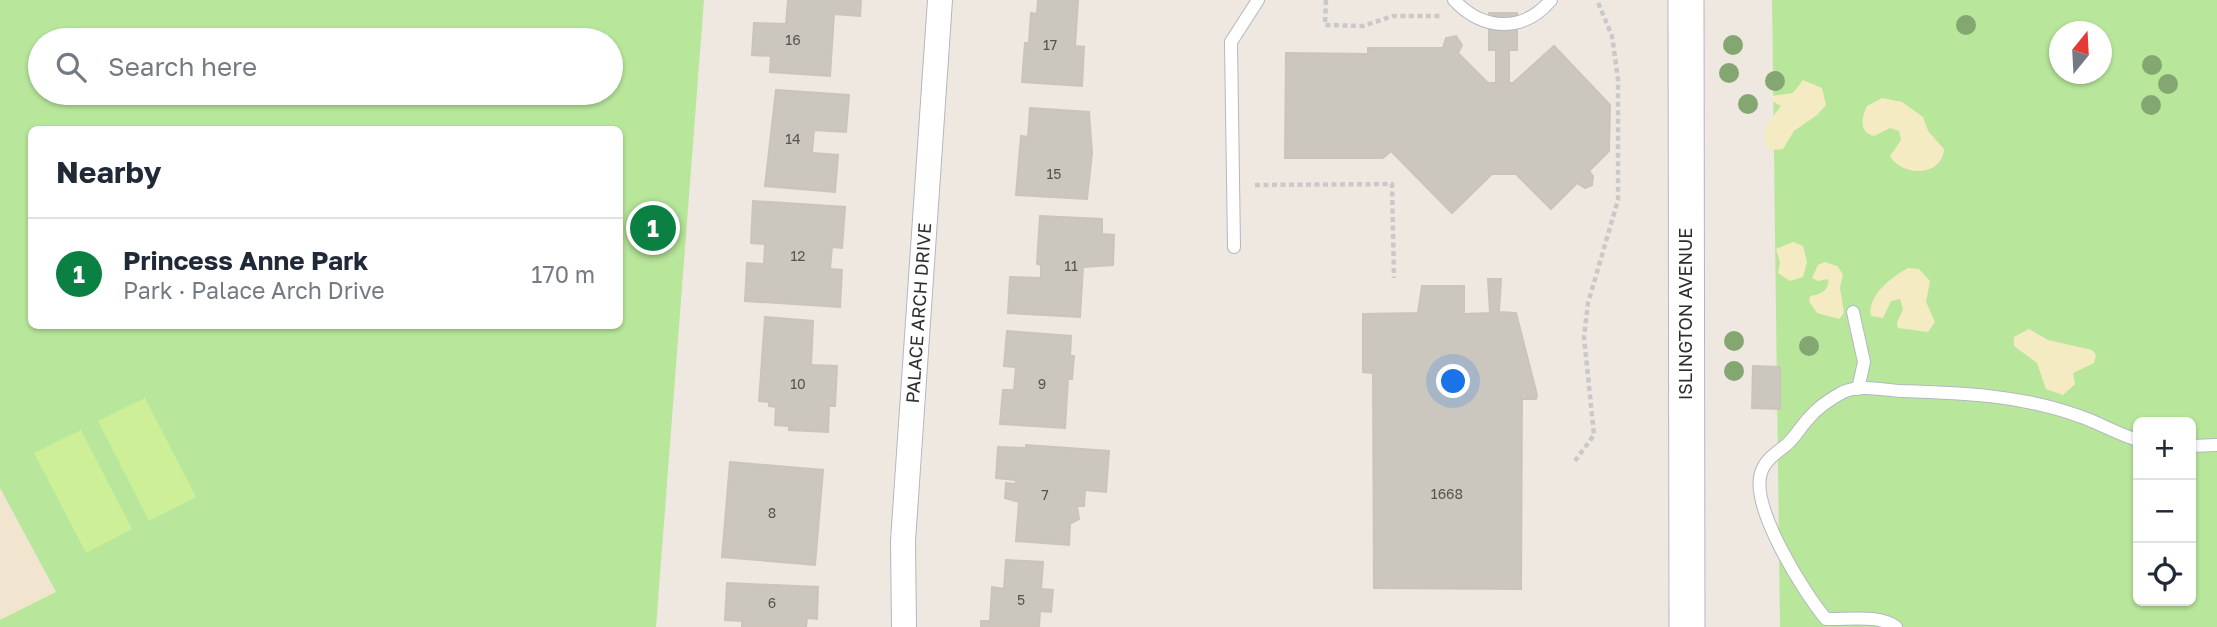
<!DOCTYPE html>
<html lang="en">
<head>
<meta charset="utf-8">
<style>
	body { margin:0; font-family:"Golos Text",sans-serif; background:#f6f6f7; color:#1f2937 }
	.controls { position:absolute; right:21px; bottom:21px; display:grid; overflow:hidden; border-radius:10px; box-shadow:0 2px 5px #0004 }
	.controls button { width:63px; height:63px; display:grid; place-items:center; padding:0; border:0; border-bottom:2px solid #e0e1e3; background:#fff; color:#1f2937; font:35px sans-serif }
	.compass { position:absolute; left:2049px; top:21px; width:63px; height:63px; border-radius:50%; background:#fff; box-shadow:0 2px 5px #0004; rotate:18deg }
	.you { position:absolute; left:1454px; top:382px; width:24px; height:24px; margin:-18px; border:5px solid #fff; border-radius:50%; background:#1a73e8; box-shadow:0 0 0 10px #1a73e833 }
	.badge { display:grid; place-items:center; width:46px; height:46px; border-radius:50%; background:#0b8043; color:#fff; font-size:23px; font-weight:700 }
	.pin { position:absolute; translate:-50% -50%; border:4px solid #fff; box-shadow:0 2px 7px #0006 }
	.list { margin:0; padding:0; list-style:none }
	h2 { display:flex; justify-content:space-between; align-items:center; height:91px; margin:0; padding:0 28px; font-size:30px }
	h2 small { font-size:23px; font-weight:400; color:#747a83 }
	.list li { display:grid; grid-template-columns:46px 1fr auto; gap:21px; align-items:center; box-sizing:border-box; height:112px; padding:0 28px; border-top:2px solid #e0e1e3 }
	.list b { display:block; font-size:26px; white-space:nowrap }
	.list p { margin:0; font-size:23px; white-space:nowrap; color:#747a83 }
	.list em { font-size:23px; font-style:normal; color:#747a83 }
	.icon { flex:none; width:38px; height:38px; fill:none; stroke:currentColor; stroke-width:2; stroke-linecap:round; stroke-linejoin:round }
	.map { position:relative; flex:none; width:2217px; height:627px; overflow:hidden }
	.search { position:absolute; background:#fff; box-shadow:0 2px 5px #0004; left:28px; top:28px; width:595px; height:77px; display:flex; align-items:center; gap:18px; box-sizing:border-box; padding:0 24px; border-radius:38px; color:#747a83; font-size:26px }
	.panel { position:absolute; background:#fff; box-shadow:0 2px 5px #0004; left:28px; top:126px; width:595px; height:203px; border-radius:10px }
	.map>svg:first-child { display:block }
	.education { fill:#f1e5d0 }
	.green { fill:#b8e79b; fill-rule:evenodd }
	.sand { fill:#f5ebc3 }
	.pitch { fill:#ccef97 }
	.building { fill:#cbc7be; stroke:#cbc4b9; stroke-width:2 }
	.lines { fill:none; stroke-linecap:round; stroke-linejoin:round }
	.lane-casing { stroke:#b4b7c1; stroke-width:14 }
	.street-casing { stroke:#b4b7c1; stroke-width:26 }
	.secondary-casing { stroke:#b4b7c1; stroke-width:37 }
	.path { stroke:#c9c9c9; stroke-width:4.5; stroke-dasharray:5 3.5; stroke-linecap:butt }
	.lane { stroke:#fff; stroke-width:12 }
	.street { stroke:#fff; stroke-width:24 }
	.secondary { stroke:#fff; stroke-width:35 }
	.tree { fill:#84a772 }
	.labels { text-anchor:middle; stroke-width:7; stroke-linejoin:round; paint-order:stroke }
	.number-label { font-size:14px; fill:#555452 }
	.street-label { font-size:18px; fill:#2e2e2e; stroke:#fff }
</style>
</head>
<body>
<div class="map">
<svg width="2217" height="627" viewBox="0 0 2217 627">
	<rect width="100%" height="100%" fill="#efe8e0"/>
	<!-- education -->
	<polygon class="education" points="0,488 56,593 0,620"/>
	<!-- green -->
	<g class="green">
		<path d="M0,0h704l-48,627h-656v-7l56,-28 -56,-104zM40,40h571v53h-571zM32,130h588v196h-588z"/>
		<path d="M1772,0h445v627h-437zM2060,32h42v42h-42zM2138,422h53v179h-53z"/>
	</g>
	<!-- sand -->
	<g class="sand">
		<path d="M1803,80l19,8 4,17 -9,10 -23,16 -11,18 -11,1 -6,-4c-5,-19 6,-28 15,-40l-9,-5v-5l21,-3z"/>
		<path d="M1882,98l20,4 21,15 5,14 16,18c-2,28 -42,28 -54,7l11,-16 -2,-9 -9,-3 -16,8c-16,-4 -12,-19 -7,-30z"/>
		<polygon points="1793,242 1803,246 1807,262 1803,277 1790,281 1778,273 1780,262 1776,249"/>
		<path d="M1825,262l12,4 6,8 -3,14 4,25 -5,6 -22,-6 -8,-12 1,-5c10,-1 20,-6 18,-17l-10,2 -6,-3 6,-13z"/>
		<path d="M1908,268l11,1 11,12 -4,21 9,20 -7,10 -30,-4 -1,-6 6,-12 -3,-11 -9,2 -8,17 -12,-2c-4,-21 22,-40 37,-48z"/>
		<polygon points="2029,329 2048,340 2092,350 2096,355 2094,363 2073,373 2075,384 2063,395 2046,389 2037,363 2014,346 2014,337"/>
	</g>
	<!-- pitch -->
	<g class="pitch">
		<polygon points="145,398 196,497 149,521 98,421"/>
		<polygon points="81,430 132,529 86,553 34,453"/>
	</g>
	<!-- building -->
	<g class="building">
		<polygon points="788,0 861,0 860,16 834,14 830,76 770,72 771,56 752,55 754,23 786,24"/>
		<polygon points="1038,0 1078,0 1075,46 1084,47 1082,86 1022,82 1025,43 1029,43 1031,13 1037,14"/>
		<polygon points="1489,13 1517,13 1517,50 1509,50 1509,83 1496,83 1496,50 1489,50"/>
		<polygon points="1456,36 1462,45 1458,53 1488,83 1513,83 1554,46 1610,105 1609,151 1589,171 1593,176 1592,185 1585,188 1577,183 1551,209 1516,174 1492,174 1452,213 1391,151 1383,158 1285,158 1286,53 1368,54 1368,48 1443,48 1446,38"/>
		<polygon points="776,90 849,95 846,132 814,130 812,153 838,155 835,192 765,186"/>
		<polygon points="1030,108 1089,112 1092,153 1087,199 1016,195 1021,136 1028,137"/>
		<polygon points="753,201 845,207 842,248 832,247 830,269 842,270 840,307 745,301 747,263 764,264 765,244 751,243"/>
		<polygon points="1040,216 1102,219 1102,234 1114,235 1113,265 1083,267 1080,317 1008,313 1010,277 1041,278 1041,265 1037,264"/>
		<polygon points="1488,279 1501,279 1499,312 1516,313 1537,395 1536,399 1524,399 1525,392 1522,394 1521,589 1374,588 1373,373 1363,372 1363,314 1418,313 1422,286 1464,286 1464,314 1490,313"/>
		<polygon points="765,317 813,321 811,365 837,366 835,406 829,406 828,432 789,430 789,426 775,425 776,407 769,406 769,402 759,401"/>
		<polygon points="1007,331 1071,336 1070,356 1074,356 1072,379 1068,379 1065,428 1000,424 1003,390 1014,390 1016,367 1004,366"/>
		<polygon points="1753,366 1780,367 1780,409 1752,408"/>
		<polygon points="1026,445 1109,451 1106,492 1085,490 1084,506 1077,506 1079,519 1070,524 1069,545 1016,541 1019,502 1005,498 1006,483 1016,484 1016,480 996,478 998,447 1026,448"/>
		<polygon points="730,462 823,470 815,565 722,557"/>
		<polygon points="1006,560 1043,562 1041,589 1053,590 1051,612 1040,611 1039,627 981,627 981,621 990,621 992,587 1004,589"/>
		<polygon points="727,583 818,587 817,619 807,618 806,627 742,627 742,621 725,620"/>
	</g>
	<g class="lines">
		<defs>
			<g id="lane">
				<path d="M1454,0c29,31 69,33 97,0"/>
				<polyline points="1234,247 1231,42 1258,0"/>
				<polyline points="1853,312 1864,362 1858,389"/>
				<polyline points="2191,446 2217,445"/>
				<path d="M1896,627c-17,-13 -49,-7 -70,-8 -22,-26 -76,-112 -65,-146 3,-12 15,-20 24,-27 11,-9 15,-19 24,-28 8,-10 23,-20 34,-26 17,-8 40,-2 58,-1 62,2 120,4 178,25 21,7 38,18 59,24"/>
			</g>
			<polyline id="street" points="904,627 903,541 940,0"/>
			<polyline id="secondary" points="1686,0 1687,627"/>
		</defs>
		<!-- lane casing -->
		<use href="#lane" class="lane-casing"/>
		<!-- street casing -->
		<use href="#street" class="street-casing"/>
		<!-- secondary casing -->
		<use href="#secondary" class="secondary-casing"/>
		<!-- path -->
		<g class="path">
			<polyline points="1326,0 1325,25 1363,26 1393,16 1440,16"/>
			<polyline points="1255,185 1392,184 1394,278"/>
			<polyline points="1575,461 1594,435 1584,337 1588,303 1618,200 1618,79 1612,36 1597,0"/>
		</g>
		<!-- lane -->
		<use href="#lane" class="lane"/>
		<!-- street -->
		<use href="#street" class="street"/>
		<!-- secondary -->
		<use href="#secondary" class="secondary"/>
	</g>
	<!-- trees -->
	<g class="tree">
		<circle cx="1966" cy="25" r="10"/>
		<circle cx="1733" cy="45" r="10"/>
		<circle cx="2152" cy="65" r="10"/>
		<circle cx="1729" cy="73" r="10"/>
		<circle cx="1775" cy="81" r="10"/>
		<circle cx="2168" cy="84" r="10"/>
		<circle cx="1748" cy="104" r="10"/>
		<circle cx="2151" cy="105" r="10"/>
		<circle cx="1734" cy="341" r="10"/>
		<circle cx="1809" cy="346" r="10"/>
		<circle cx="1734" cy="371" r="10"/>
	</g>
	<g class="labels">
		<!-- number labels -->
		<g class="number-label">
			<text x="793" y="45">16</text>
			<text x="1050" y="50">17</text>
			<text x="793" y="144">14</text>
			<text x="1054" y="179">15</text>
			<text x="798" y="261">12</text>
			<text x="1071" y="271">11</text>
			<text x="798" y="389">10</text>
			<text x="1042" y="389">9</text>
			<text x="1447" y="499">1668</text>
			<text x="1045" y="500">7</text>
			<text x="772" y="518">8</text>
			<text x="1021" y="605">5</text>
			<text x="772" y="608">6</text>
		</g>
		<!-- street labels -->
		<g class="street-label">
			<text transform="translate(919 313) rotate(-86)" y="6">PALACE ARCH DRIVE</text>
			<text transform="translate(1686 314) rotate(-90)" y="6">ISLINGTON AVENUE</text>
		</g>
	</g>
</svg>
<div class="controls">
<button>+</button>
<button>−</button>
<button><svg class="icon" aria-label="locate" viewBox="0 0 24 24"><circle cx="12" cy="12" r="6"/><path d="M12 2v4M12 18v4M2 12h4M18 12h4"/></svg></button>
</div>
<svg class="compass" viewBox="-18 -18 36 36"><path d="M0-13l5 13h-10z" fill="#e53935"/><path d="M0 13l5-13h-10z" fill="#747a83"/></svg>
<div class="you"></div>
<div class="pin badge" style="left:653px;top:228px">1</div>
<div class="search"><svg class="icon" aria-label="search" viewBox="0 0 24 24"><circle cx="10" cy="10" r="6"/><path d="M15 15l6 6"/></svg>Search here</div>
<section class="panel">
<h2>Nearby<small></small></h2>
<ul class="list">
<li><span class="badge">1</span><div><b>Princess Anne Park</b><p>Park · Palace Arch Drive</p></div><em>170 m</em></li>
</ul>
</section>
</div>
</body>
</html>
